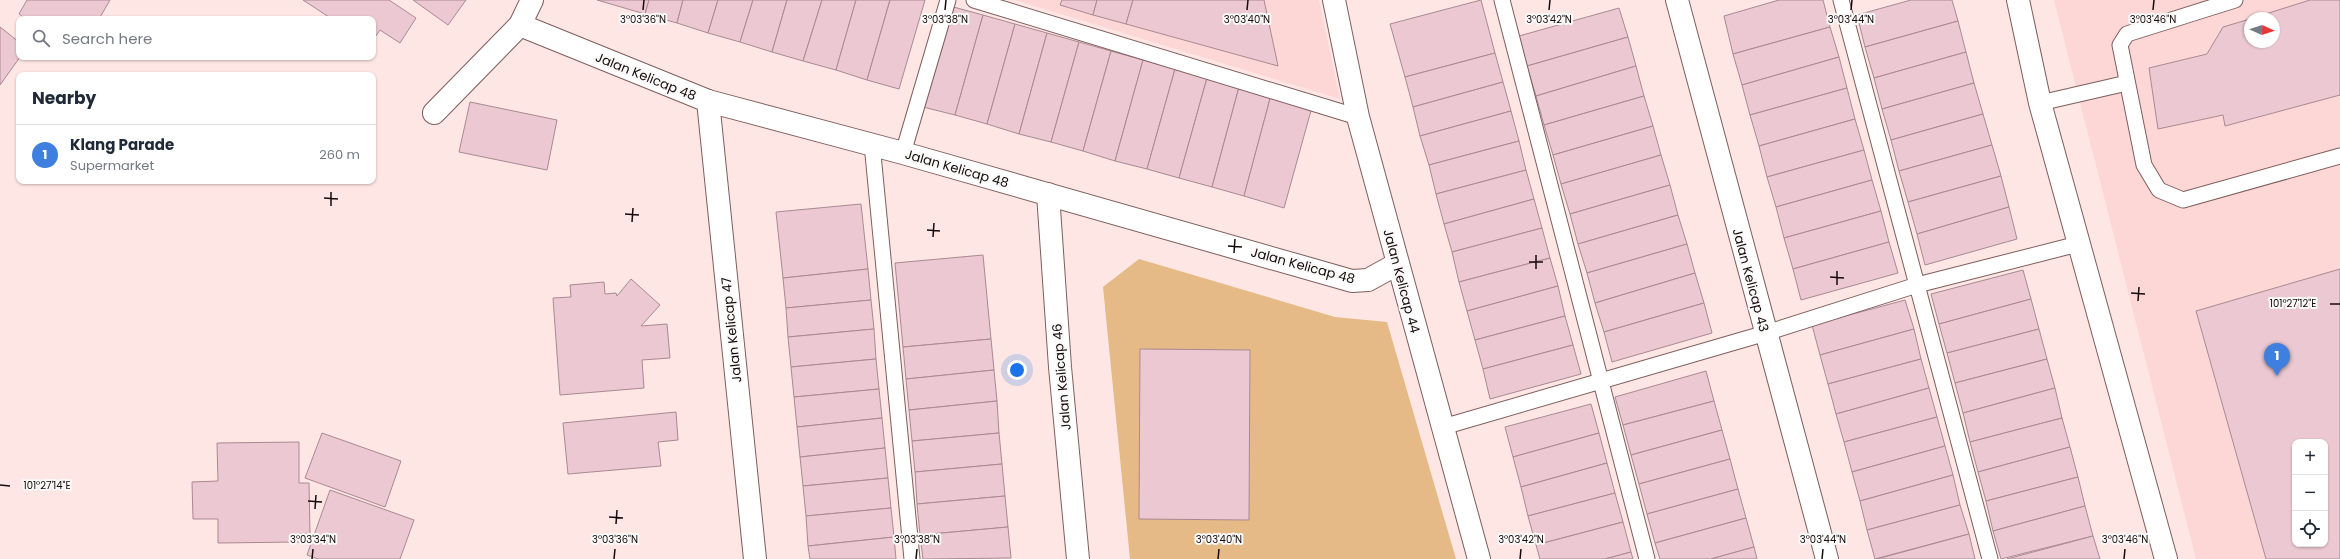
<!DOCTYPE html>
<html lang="en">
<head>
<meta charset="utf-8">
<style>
	body { margin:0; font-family:Poppins,sans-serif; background:#f6f6f7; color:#1f2937 }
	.controls { position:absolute; right:12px; bottom:12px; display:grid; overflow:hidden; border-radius:8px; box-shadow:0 1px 3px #0004 }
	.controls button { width:36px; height:36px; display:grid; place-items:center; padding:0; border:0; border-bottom:1px solid #e0e1e3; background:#fff; color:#1f2937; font:20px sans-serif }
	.compass { position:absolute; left:2244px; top:12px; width:36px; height:36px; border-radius:50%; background:#fff; box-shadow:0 1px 3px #0004; rotate:93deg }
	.you { position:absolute; left:1017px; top:370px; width:14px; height:14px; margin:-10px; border:3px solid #fff; border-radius:50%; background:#1a73e8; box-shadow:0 0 0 6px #1a73e833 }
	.badge { display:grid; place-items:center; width:26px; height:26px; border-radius:50%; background:#b45309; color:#fff; font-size:13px; font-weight:700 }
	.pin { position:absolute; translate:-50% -33px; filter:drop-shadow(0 1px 2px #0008) }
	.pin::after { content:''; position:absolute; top:21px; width:14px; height:12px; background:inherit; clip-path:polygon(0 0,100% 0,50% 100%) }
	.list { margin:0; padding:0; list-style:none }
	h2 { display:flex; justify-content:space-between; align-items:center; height:52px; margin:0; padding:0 16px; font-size:17px }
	h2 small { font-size:13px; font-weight:400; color:#747a83 }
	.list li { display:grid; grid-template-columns:26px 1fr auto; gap:12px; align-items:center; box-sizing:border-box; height:60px; padding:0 16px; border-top:1px solid #e0e1e3 }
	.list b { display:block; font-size:15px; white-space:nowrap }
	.list p { margin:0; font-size:13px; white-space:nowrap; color:#747a83 }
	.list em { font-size:13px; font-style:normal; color:#747a83 }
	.icon { flex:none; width:22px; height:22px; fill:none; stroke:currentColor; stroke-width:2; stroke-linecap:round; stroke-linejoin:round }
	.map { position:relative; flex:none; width:2340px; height:559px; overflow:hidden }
	.search { position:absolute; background:#fff; box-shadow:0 1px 3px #0004; left:16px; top:16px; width:360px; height:44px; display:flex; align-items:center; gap:10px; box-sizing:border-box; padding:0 14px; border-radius:8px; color:#747a83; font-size:15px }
	.panel { position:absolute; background:#fff; box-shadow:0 1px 3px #0004; left:16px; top:72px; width:360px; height:112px; border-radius:8px }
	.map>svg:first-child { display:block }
	.built { fill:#fcd7d5; fill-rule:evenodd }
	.green { fill:#e6ba86 }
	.building { fill:#ebc8d2; stroke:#aa8992; fill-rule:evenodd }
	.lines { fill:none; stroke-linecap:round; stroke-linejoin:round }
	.lane-casing { stroke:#7e5e5c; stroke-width:17 }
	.street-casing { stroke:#7e5e5c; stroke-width:24 }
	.lane { stroke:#fff; stroke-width:15 }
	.street { stroke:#fff; stroke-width:22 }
	.ticks { fill:none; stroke:#160a0a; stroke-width:1.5 }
	.labels { text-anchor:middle; stroke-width:4; stroke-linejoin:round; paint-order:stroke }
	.street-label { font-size:13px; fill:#160a0a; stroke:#f9f9f9 }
	.ticks-label { font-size:10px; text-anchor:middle; fill:#160a0a; stroke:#f9f9f9; stroke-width:4; stroke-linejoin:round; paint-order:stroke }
</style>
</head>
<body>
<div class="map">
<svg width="2340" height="559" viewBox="0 0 2340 559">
	<rect width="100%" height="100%" fill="#fde6e4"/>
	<!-- built -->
	<g class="built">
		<polygon points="1014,0 1319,0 1340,99"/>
		<path d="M2054,0h286v559h-144zM2250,18h24v24h-24zM2295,442h30v102h-30z"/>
	</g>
	<!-- green -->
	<polygon class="green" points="1139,259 1335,317 1387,322 1456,559 1130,559 1103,287"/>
	<!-- building -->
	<g class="building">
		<polygon points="27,0 110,0 99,19 26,19 19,14"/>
		<polygon points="303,0 389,0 416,18 400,43 380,30 373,40 373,19 332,19"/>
		<polygon points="413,0 466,0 448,25"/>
		<polygon points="597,0 649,0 645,14"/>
		<polygon points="649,0 683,0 677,23 645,14"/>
		<polygon points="683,0 718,0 708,33 677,23"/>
		<polygon points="718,0 753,0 740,42 708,33"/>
		<polygon points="753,0 787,0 772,52 740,42"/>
		<polygon points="787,0 822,0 803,61 772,52"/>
		<polygon points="822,0 856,0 836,70 803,61"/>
		<polygon points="856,0 890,0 867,80 836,70"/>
		<polygon points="890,0 925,0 899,89 867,80"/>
		<polygon points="1062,0 1097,0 1093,15 1060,5"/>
		<polygon points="1097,0 1133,0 1126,24 1093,15"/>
		<polygon points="1133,0 1264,0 1278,66 1126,24"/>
		<polygon points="1481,0 1495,53 1405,77 1390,24"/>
		<polygon points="1779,0 1823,0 1830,27 1733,54 1724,16"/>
		<polygon points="1911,0 1952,0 1958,21 1865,47 1857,15"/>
		<polygon points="2310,0 2340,0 2340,95 2225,126 2223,115 2158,129 2149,68 2207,54 2223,27 2250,19 2250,42 2274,42 2274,18 2253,18"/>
		<polygon points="950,6 983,15 955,115 923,107"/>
		<polygon points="1619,8 1628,37 1527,66 1519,36"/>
		<polygon points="983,15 1015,24 987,124 955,115"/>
		<polygon points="1958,21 1966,52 1874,78 1865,47"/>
		<polygon points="1015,24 1047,33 1019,134 987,124"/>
		<polygon points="0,27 19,42 20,57 0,85"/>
		<polygon points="1830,27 1839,57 1742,85 1733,54"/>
		<polygon points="1047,33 1079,42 1051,142 1019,134"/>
		<polygon points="1628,37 1636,66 1536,96 1527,66"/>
		<polygon points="1079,42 1111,51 1083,151 1051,142"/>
		<polygon points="1111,51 1143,60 1115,161 1083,151"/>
		<polygon points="1966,52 1974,83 1882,109 1874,78"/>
		<polygon points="1495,53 1503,82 1413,107 1405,77"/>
		<polygon points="1839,57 1847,88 1750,115 1742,85"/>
		<polygon points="1143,60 1175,69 1147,169 1115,161"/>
		<polygon points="1636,66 1644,96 1544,125 1536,96"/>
		<polygon points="1175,69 1207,78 1179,178 1147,169"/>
		<polygon points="1207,78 1239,87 1212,187 1179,178"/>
		<polygon points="1503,82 1511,111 1420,136 1413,107"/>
		<polygon points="1974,83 1983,114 1891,140 1882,109"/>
		<polygon points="1239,87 1271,95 1244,196 1212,187"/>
		<polygon points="1847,88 1855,119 1759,146 1750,115"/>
		<polygon points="1271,95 1312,107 1284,208 1244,196"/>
		<polygon points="1644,96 1653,126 1553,155 1544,125"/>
		<polygon points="470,102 557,120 547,170 459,152"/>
		<polygon points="1511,111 1519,141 1429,165 1420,136"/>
		<polygon points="1983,114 1992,145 1899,171 1891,140"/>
		<polygon points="1855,119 1864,150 1767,177 1759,146"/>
		<polygon points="1653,126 1661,155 1561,184 1553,155"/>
		<polygon points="1519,141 1526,170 1436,194 1429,165"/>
		<polygon points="1992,145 2001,176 1908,202 1899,171"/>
		<polygon points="1864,150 1872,180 1776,207 1767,177"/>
		<polygon points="1661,155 1670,185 1570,214 1561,184"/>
		<polygon points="1526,170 1534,199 1444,224 1436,194"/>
		<polygon points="2001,176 2009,207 1917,234 1908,202"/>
		<polygon points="1872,180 1881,211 1784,238 1776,207"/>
		<polygon points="1670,185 1678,215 1578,244 1570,214"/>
		<polygon points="1534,199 1542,228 1452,252 1444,224"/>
		<polygon points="861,204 868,269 783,278 776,212"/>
		<polygon points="2009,207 2017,239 1925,265 1917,234"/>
		<polygon points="1881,211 1889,242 1793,269 1784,238"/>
		<polygon points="1678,215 1687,244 1587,273 1578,244"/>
		<polygon points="1542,228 1550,258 1459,282 1452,252"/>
		<polygon points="1889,242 1898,273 1801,300 1793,269"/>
		<polygon points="1687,244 1695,273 1595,303 1587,273"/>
		<polygon points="983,255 991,339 903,347 895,263"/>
		<polygon points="1550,258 1558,286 1467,311 1459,282"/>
		<polygon points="868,269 871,300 786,308 783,278"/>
		<path d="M2340,269v290h-74l-70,-248zM2295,442h30v102h-30z"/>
		<polygon points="2023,270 2031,299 1939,324 1931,294"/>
		<polygon points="1695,273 1704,303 1604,332 1595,303"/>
		<polygon points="631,279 660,305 641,326 667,324 670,358 642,360 644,388 560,395 553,298 571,297 570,285 604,282 605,294 616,293 617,296"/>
		<polygon points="1558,286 1565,316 1475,340 1467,311"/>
		<polygon points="2031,299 2039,329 1947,353 1939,324"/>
		<polygon points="871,300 874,329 788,337 786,308"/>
		<polygon points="1905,300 1914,329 1820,355 1812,325"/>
		<polygon points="1704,303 1712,333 1612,362 1604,332"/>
		<polygon points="1565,316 1573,345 1483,369 1475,340"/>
		<polygon points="874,329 876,359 791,367 788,337"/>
		<polygon points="1914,329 1921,359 1828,384 1820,355"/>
		<polygon points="2039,329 2047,359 1955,383 1947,353"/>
		<polygon points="991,339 994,370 906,379 903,347"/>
		<polygon points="1573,345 1581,374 1490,399 1483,369"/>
		<polygon points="1140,349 1250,350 1249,520 1139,519"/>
		<polygon points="876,359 879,389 794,397 791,367"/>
		<polygon points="1921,359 1929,388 1836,414 1828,384"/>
		<polygon points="2047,359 2055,388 1963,413 1955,383"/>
		<polygon points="994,370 997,401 909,410 906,379"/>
		<polygon points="1706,371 1714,401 1623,425 1615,397"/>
		<polygon points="1929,388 1937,417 1844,442 1836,414"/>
		<polygon points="2055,388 2062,418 1970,442 1963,413"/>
		<polygon points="879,389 882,418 797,427 794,397"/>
		<polygon points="997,401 999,433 912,441 909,410"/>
		<polygon points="1714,401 1722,430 1631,455 1623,425"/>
		<polygon points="1591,404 1599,433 1513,457 1505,427"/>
		<polygon points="676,412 678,440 658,442 661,466 568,474 563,423"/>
		<polygon points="1937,417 1945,446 1852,472 1844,442"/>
		<polygon points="882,418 885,448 800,457 797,427"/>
		<polygon points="2062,418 2070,447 1978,472 1970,442"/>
		<polygon points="1722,430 1730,459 1639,484 1631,455"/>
		<polygon points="322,433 401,461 385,507 305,478"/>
		<polygon points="999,433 1002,464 915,472 912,441"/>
		<polygon points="1599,433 1607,463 1521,487 1513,457"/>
		<polygon points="299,442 299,483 309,483 310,534 300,534 300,542 218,543 218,519 193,519 192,482 218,481 217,443"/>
		<polygon points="1945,446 1953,475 1860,501 1852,472"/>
		<polygon points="2070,447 2078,477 1986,501 1978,472"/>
		<polygon points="885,448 888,478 803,486 800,457"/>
		<polygon points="1730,459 1738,489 1647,514 1639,484"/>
		<polygon points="1607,463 1615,493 1528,516 1521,487"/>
		<polygon points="1002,464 1005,496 917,504 915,472"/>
		<polygon points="1953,475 1960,505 1867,530 1860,501"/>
		<polygon points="2078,477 2085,506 1993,531 1986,501"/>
		<polygon points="888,478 891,508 806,516 803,486"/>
		<polygon points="1738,489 1746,518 1655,543 1647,514"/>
		<polygon points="330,490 414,520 400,559 318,559 307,555"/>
		<polygon points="1615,493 1623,522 1536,545 1528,516"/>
		<polygon points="1005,496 1008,527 920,535 917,504"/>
		<polygon points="1960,505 1969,534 1875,559 1867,530"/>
		<polygon points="2085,506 2093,536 2001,559 1993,531"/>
		<polygon points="891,508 894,537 808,546 806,516"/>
		<polygon points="1746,518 1754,547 1711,559 1660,559 1655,543"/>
		<polygon points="1623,522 1631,552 1605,559 1540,559 1536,545"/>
		<polygon points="1008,527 1011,558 923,559 920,535"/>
		<polygon points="1969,534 1975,559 1877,559"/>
		<polygon points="2093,536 2100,559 2007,559"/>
		<polygon points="894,537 896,559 810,559 808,546"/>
		<polygon points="1754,547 1757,559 1711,559"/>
		<polygon points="1631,552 1633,559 1605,559"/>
	</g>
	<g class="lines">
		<defs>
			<g id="lane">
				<polyline points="974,0 1358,117"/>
				<polyline points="1502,0 1647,559"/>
				<polyline points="1841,0 1990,559"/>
				<polyline points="2235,0 2127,34 2120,45 2144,165 2159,190 2183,200 2340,156"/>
				<polyline points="2040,103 2127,83"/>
				<polyline points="872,144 912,559"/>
				<polyline points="903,153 948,0"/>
				<polyline points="1443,427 1766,333 1917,285 2078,244"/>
			</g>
			<g id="street">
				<polyline points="1334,0 1358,117 1479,559"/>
				<polyline points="1677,0 1827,559"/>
				<polyline points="2018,0 2040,103 2166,559"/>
				<polyline points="520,25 708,101 903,153 1352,281 1368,280 1397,264"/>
				<polyline points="708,101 755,559"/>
				<polyline points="434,113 520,25 532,0"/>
				<polyline points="1048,194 1060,367 1078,559"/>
			</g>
		</defs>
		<!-- lane casing -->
		<use href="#lane" class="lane-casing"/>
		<!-- street casing -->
		<use href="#street" class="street-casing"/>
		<!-- lane -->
		<use href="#lane" class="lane"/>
		<!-- street -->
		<use href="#street" class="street"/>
	</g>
	<!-- ticks -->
	<path class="ticks" d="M643,10l1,-10M945,10l1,-10M1247,10l1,-10M1549,10l1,-10M1851,10l1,-10M2153,10l1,-10M324,198l14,1M331,206v-14M625,214l14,1M632,222l1,-14M927,230l13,1M933,237l1,-14M1228,246l14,1M1234,253l1,-14M1529,262h14M1536,269v-14M1830,277l14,1M1837,285v-14M2131,293l14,1M2138,301l1,-14M2330,304h10M0,485l10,1M308,501l14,1M315,509l1,-14M609,517l14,1M616,524l1,-14M312,559l1,-10M614,559l1,-10M916,559l1,-10M1218,559l1,-10M1520,559l1,-10M1822,559l1,-10M2124,559l1,-10"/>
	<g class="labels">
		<!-- street labels -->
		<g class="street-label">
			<text transform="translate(646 76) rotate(22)" y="5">Jalan Kelicap 48</text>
			<text transform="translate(957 168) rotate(16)" y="5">Jalan Kelicap 48</text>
			<text transform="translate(1303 265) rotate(15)" y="5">Jalan Kelicap 48</text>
			<text transform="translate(1751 280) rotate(75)" y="5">Jalan Kelicap 43</text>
			<text transform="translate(1402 281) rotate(75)" y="5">Jalan Kelicap 44</text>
			<text transform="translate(731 330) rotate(-96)" y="5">Jalan Kelicap 47</text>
			<text transform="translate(1061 377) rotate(-95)" y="5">Jalan Kelicap 46</text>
		</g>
	</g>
	<g class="ticks-label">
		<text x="643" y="23">3°03'36"N</text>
		<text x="945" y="23">3°03'38"N</text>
		<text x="1247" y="23">3°03'40"N</text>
		<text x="1549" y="23">3°03'42"N</text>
		<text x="1851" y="23">3°03'44"N</text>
		<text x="2153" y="23">3°03'46"N</text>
		<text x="2293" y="307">101°27'12"E</text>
		<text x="47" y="489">101°27'14"E</text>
		<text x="313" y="543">3°03'34"N</text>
		<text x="615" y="543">3°03'36"N</text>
		<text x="917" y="543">3°03'38"N</text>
		<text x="1219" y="543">3°03'40"N</text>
		<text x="1521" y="543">3°03'42"N</text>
		<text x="1823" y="543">3°03'44"N</text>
		<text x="2125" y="543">3°03'46"N</text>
	</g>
</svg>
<div class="controls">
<button>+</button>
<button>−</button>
<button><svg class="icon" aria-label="locate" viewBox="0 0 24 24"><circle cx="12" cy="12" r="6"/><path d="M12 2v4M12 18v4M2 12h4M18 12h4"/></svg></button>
</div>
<svg class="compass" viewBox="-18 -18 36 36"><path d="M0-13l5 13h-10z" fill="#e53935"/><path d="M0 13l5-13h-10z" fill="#747a83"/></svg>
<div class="you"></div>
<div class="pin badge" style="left:2277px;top:376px;background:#3f7fe0">1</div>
<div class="search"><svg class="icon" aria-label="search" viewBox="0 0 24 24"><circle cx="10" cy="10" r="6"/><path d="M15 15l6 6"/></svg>Search here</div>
<section class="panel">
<h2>Nearby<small></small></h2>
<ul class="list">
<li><span class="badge" style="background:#3f7fe0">1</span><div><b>Klang Parade</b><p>Supermarket</p></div><em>260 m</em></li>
</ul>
</section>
</div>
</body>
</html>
